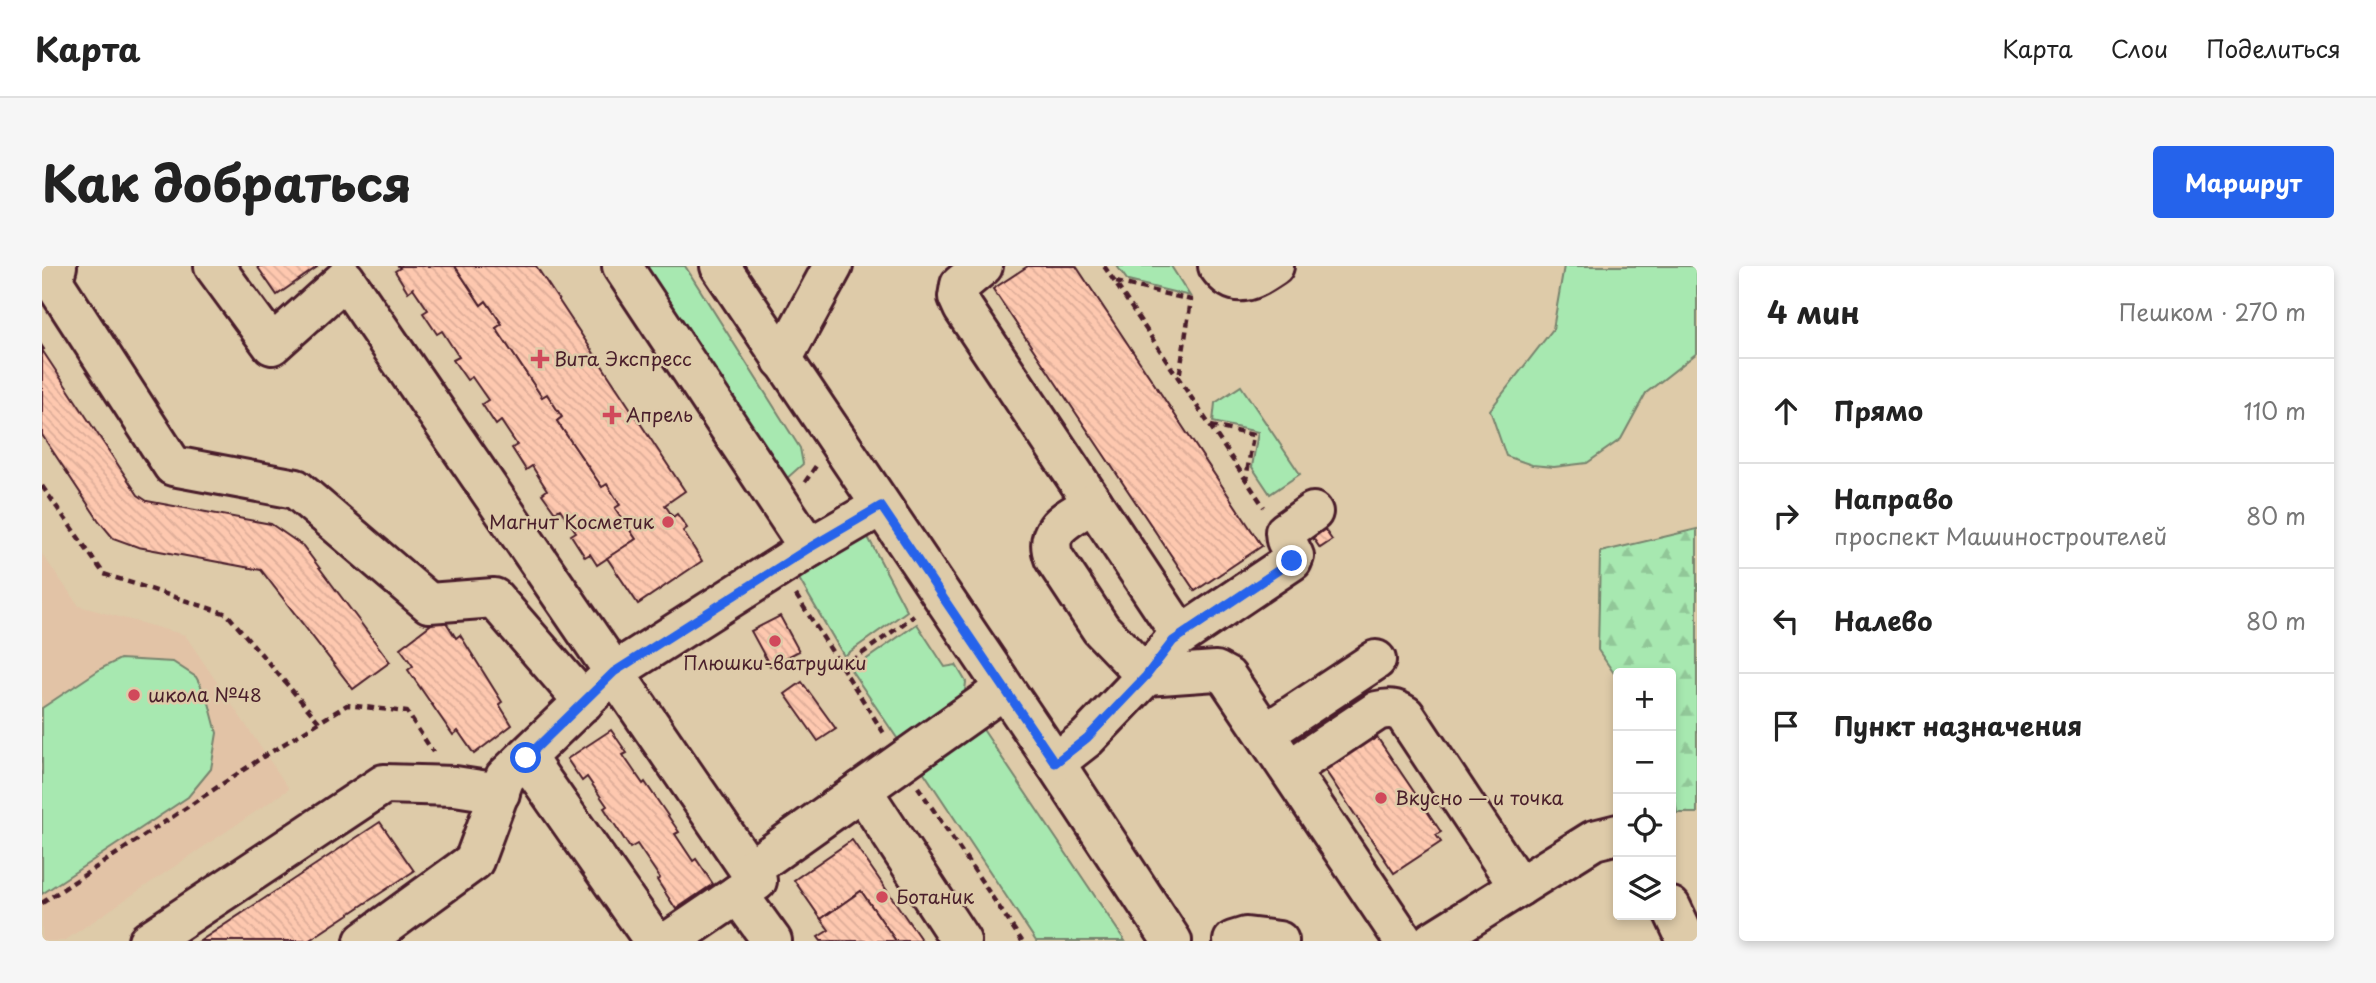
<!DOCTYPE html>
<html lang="ru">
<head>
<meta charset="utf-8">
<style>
	body { margin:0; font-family:"Playpen Sans",sans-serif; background:#f6f6f6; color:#222 }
	.controls { position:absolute; right:21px; bottom:21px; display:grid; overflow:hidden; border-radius:7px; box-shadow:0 4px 10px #0003 }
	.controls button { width:63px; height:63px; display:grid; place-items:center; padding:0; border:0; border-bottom:2px solid #e0e0e0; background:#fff; color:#222; font:35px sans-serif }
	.stop { position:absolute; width:21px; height:21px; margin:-16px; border:5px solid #2563eb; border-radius:50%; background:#fff }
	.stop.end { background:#2563eb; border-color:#fff; box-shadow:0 2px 7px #0008 }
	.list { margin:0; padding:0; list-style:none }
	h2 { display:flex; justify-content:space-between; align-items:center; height:91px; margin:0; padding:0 28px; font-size:30px }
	h2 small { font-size:23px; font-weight:400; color:#767676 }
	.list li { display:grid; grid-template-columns:46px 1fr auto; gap:21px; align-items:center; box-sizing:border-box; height:105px; padding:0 28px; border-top:2px solid #e0e0e0 }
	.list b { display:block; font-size:26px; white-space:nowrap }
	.list p { margin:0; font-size:23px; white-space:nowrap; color:#767676 }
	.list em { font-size:23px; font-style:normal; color:#767676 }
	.icon { flex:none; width:38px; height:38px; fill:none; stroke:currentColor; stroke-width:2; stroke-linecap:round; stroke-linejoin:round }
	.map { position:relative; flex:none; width:1655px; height:675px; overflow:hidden; border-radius:7px }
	header { display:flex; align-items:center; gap:42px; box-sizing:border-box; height:98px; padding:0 35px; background:#fff; border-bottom:2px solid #e0e0e0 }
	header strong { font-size:33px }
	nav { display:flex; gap:38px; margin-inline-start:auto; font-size:24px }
	.intro { display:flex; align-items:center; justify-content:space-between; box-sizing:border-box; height:168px; padding:0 42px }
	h1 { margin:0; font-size:49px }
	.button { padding:18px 32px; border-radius:7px; background:#2563eb; color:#fff; font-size:24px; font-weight:700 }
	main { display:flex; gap:42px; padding:0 42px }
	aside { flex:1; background:#fff; border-radius:7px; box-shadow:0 4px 10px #0003 }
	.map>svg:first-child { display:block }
	.built { fill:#e2c3a6 }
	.green { fill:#a7e8b0; stroke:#78846e; stroke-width:2 }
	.forest { fill:url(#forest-firs); stroke:#78846e; stroke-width:2 }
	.building { fill:url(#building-back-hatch); stroke:#4a1f2b; stroke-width:2 }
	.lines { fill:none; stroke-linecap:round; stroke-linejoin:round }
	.minor-casing { stroke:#4a1f2b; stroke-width:44 }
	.path { stroke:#4a1f2b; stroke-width:4.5; stroke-dasharray:7 5; stroke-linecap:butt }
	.minor { stroke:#decba9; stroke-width:38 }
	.route { stroke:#2563eb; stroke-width:9 }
	.poi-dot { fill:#d1495b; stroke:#decba9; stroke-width:2.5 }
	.labels { text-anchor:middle; stroke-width:5; stroke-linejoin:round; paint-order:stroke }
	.poi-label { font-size:19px; fill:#4a1f2b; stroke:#decba9; text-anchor:start }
</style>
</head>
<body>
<header>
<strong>Карта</strong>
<nav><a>Карта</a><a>Слои</a><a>Поделиться</a></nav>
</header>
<div class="intro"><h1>Как добраться</h1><a class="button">Маршрут</a></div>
<main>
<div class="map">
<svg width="1655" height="675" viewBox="0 0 1655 675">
	<defs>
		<pattern id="forest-firs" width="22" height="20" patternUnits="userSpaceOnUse" patternTransform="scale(1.75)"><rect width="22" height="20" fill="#a7e8b0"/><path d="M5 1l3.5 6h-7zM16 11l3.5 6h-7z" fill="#91c798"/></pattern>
		<pattern id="building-back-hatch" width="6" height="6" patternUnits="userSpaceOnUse" patternTransform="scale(1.75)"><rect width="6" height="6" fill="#fec8af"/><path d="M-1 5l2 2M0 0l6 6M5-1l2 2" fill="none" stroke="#dbab97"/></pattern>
	</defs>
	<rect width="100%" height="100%" fill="#decba9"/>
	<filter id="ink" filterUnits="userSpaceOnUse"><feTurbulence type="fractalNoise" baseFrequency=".0143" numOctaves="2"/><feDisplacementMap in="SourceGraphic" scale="14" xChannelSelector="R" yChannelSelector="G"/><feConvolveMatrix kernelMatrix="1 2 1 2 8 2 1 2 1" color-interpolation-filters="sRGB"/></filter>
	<g filter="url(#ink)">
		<!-- built -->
		<polygon class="built" points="0,288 37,340 143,369 247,523 22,675 0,675"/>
		<!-- green -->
		<g class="green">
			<polygon points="591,0 643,0 758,182 761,198 735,221"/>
			<polygon points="1075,0 1129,0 1148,30 1086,15"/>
			<polygon points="1522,0 1655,0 1655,87 1604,127 1579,173 1545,197 1512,201 1490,199 1464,190 1448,144 1511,63"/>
			<polygon points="1199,120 1258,208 1228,228 1210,201 1216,166 1171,156 1173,137"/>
			<polygon points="818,256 865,345 802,390 756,311 793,289"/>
			<polygon points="875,358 903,401 914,399 924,416 921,442 861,481 809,404"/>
			<polygon points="78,393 131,396 154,411 166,433 175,467 169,503 146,531 0,628 0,442 60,402"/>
			<polygon points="938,459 1083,675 994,675 877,499"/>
		</g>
		<!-- forest -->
		<polygon class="forest" points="1655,263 1655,547 1635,547 1629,511 1629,407 1576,407 1576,413 1556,384 1558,286"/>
		<!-- building -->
		<g class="building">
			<polygon points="215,0 274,0 275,1 235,29"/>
			<polygon points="356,0 413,0 439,39 444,35 460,58 454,62 500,131 505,128 520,151 515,155 560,221 565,218 578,239 573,242 594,273 555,299 548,288 543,291 529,269 534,266 518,243 513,246 500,228 505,224 490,200 484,204 470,182 475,179 459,155 454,159 440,138 446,134 430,111 425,114 411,94 417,91 400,65 395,68 381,47 386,44 371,22 366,26 353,5 358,2"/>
			<polygon points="413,0 494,0 643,225 623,239 631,251 635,248 645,262 641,265 660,295 596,338 565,292 594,273 573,242 578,239 565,218 560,221 515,155 520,151 505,128 500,131 454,62 460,58 444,35 439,39"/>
			<polygon points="986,0 1034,0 1220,280 1153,325 951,23"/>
			<polygon points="0,80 2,83 0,84 96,229 105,235 229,258 261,280 348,396 311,423 219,304 96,281 71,272 57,255 0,169"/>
			<polygon points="1281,261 1290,274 1278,282 1269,269"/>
			<polygon points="400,350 414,372 418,369 460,436 457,438 470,459 432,488 416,465 411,469 366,404 371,400 358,382"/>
			<polygon points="738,350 757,385 728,400 709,365"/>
			<polygon points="760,416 794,463 776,475 743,428"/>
			<polygon points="569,464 585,487 581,489 601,518 603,516 637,566 633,568 651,595 654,593 671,618 634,643 615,614 618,612 595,578 588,582 562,542 565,540 545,511 540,515 525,493"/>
			<polygon points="1326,467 1331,474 1335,471 1399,566 1394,569 1399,576 1352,607 1279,498"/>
			<polygon points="338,556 372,605 266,675 158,675"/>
			<polygon points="810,574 837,613 880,675 854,675 819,625 779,653 752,614"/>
			<polygon points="819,625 854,675 779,675 776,671 787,664 779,653"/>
		</g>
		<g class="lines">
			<defs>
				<g id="minor">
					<polyline points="15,0 11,15 131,200 254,223 387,337 452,332 542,436"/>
					<polyline points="172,0 230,79 303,13 715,615 696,628 730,675"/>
					<polyline points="580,0 767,282"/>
					<polyline points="678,0 1013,497 1130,675"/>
					<polyline points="941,0 918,19 916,31 921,42 1139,369"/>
					<path d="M1176,0c18,26 35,14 56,0"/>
					<polyline points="740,94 791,0"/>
					<path d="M1051,237c-22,15 -51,24 -39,55l47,71 45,47 70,-5 11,6 177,264"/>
					<polyline points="1224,467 1334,394"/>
					<polyline points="484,492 612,675"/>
					<polyline points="1013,497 1045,472 1104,410 1131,375 1250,295 1252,290 1244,274 1243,266 1271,246"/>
					<path d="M1248,503l87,-58c12,-3 18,-3 28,4l114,172"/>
					<polyline points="820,524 919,675"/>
					<polyline points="707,604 962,423"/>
					<polyline points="1629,641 1645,675"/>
					<polyline points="106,675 342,518 413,520 458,527"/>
					<polyline points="322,675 432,595 463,511 572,406 767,282 839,240"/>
					<polyline points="627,675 696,628"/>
					<polyline points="1191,675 1204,671 1237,675"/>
					<polyline points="1390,675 1552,574 1576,568"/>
				</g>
			</defs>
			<!-- minor casing -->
			<use href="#minor" class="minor-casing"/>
			<!-- path -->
			<g class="path">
				<polyline points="1062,0 1222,241"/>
				<polyline points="1074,16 1149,34 1137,112"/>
				<polyline points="1169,160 1211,169 1204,214"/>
				<polyline points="763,216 774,200"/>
				<polyline points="0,220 62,308 185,348 277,456"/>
				<polyline points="754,329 843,469"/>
				<polyline points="800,402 872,350"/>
				<polyline points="876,521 980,675"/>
				<polyline points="0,637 224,489 305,439 365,446 391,486"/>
			</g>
			<!-- minor -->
			<use href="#minor" class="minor"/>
		</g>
	</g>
	<g class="lines" filter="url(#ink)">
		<!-- route -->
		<polyline class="route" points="484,492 572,406 767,282 839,240 1013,497 1045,472 1104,410 1131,375 1250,295"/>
	</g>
	<!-- markers -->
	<g class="poi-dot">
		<path d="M494.5 82.5h7v7h7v7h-7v7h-7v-7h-7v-7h7z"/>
		<path d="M566.5 138.5h7v7h7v7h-7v7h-7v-7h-7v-7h7z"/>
		<circle cx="626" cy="256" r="7"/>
		<circle cx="733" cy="375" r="7"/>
		<circle cx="92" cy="429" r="7"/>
		<circle cx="1339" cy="532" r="7"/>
		<circle cx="840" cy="631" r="7"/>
	</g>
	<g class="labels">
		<!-- poi labels -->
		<g class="poi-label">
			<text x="512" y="100">Вита Экспресс</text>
			<text x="584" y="156">Апрель</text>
			<text x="612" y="263" text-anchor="end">Магнит Косметик</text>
			<text x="733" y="404" text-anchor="middle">Плюшки-ватрушки</text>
			<text x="106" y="436">школа №48</text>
			<text x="1353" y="539">Вкусно — и точка</text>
			<text x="854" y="638">Ботаник</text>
		</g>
	</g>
</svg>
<div class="controls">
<button>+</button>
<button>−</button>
<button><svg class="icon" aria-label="locate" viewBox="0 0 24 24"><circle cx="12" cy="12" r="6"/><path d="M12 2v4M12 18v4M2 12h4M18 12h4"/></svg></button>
<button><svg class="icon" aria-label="layers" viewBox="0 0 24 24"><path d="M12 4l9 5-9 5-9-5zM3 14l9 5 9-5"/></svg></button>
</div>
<div class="stop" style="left:484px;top:492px"></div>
<div class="stop end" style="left:1250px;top:295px"></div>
</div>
<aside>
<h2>4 мин<small>Пешком · 270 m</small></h2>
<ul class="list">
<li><svg class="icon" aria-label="ahead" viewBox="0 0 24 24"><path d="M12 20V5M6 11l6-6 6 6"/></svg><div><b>Прямо</b></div><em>110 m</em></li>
<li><svg class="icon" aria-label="right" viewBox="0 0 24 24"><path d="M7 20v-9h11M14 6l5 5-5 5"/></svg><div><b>Направо</b><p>проспект Машиностроителей</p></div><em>80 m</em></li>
<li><svg class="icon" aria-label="left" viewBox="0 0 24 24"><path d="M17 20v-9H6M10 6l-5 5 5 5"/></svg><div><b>Налево</b></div><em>80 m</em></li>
<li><svg class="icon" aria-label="arrive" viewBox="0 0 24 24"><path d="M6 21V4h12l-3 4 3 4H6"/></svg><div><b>Пункт назначения</b></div></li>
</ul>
</aside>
</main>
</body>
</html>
